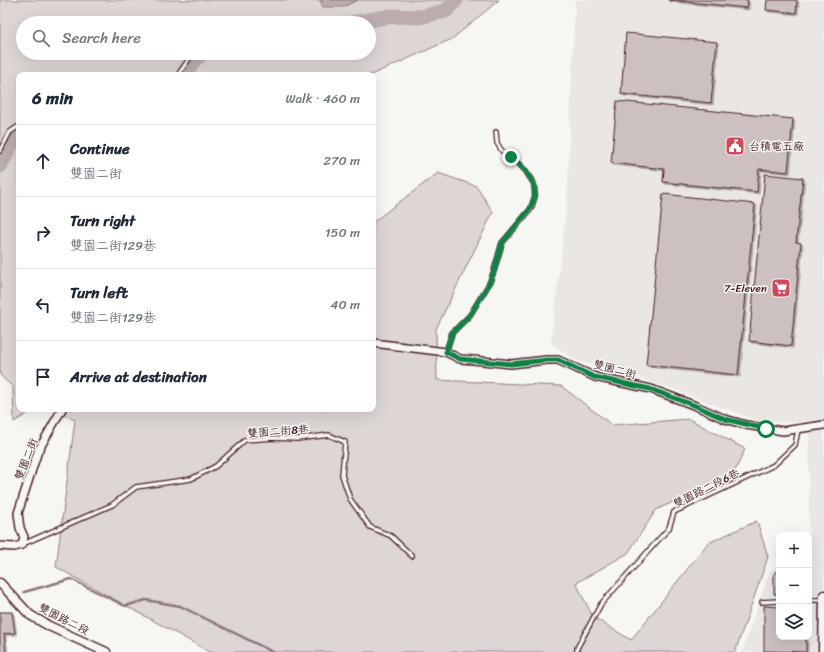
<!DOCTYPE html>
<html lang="en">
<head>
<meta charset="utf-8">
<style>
	body { margin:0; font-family:Sriracha,"LXGW WenKai TC",sans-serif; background:#f6f6f7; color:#1f2937 }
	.controls { position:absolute; right:12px; bottom:12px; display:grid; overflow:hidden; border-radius:8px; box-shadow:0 4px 16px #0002 }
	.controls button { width:36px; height:36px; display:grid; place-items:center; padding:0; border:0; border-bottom:1px solid #e0e1e3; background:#fff; color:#1f2937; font:20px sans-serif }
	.stop { position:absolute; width:12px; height:12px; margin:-9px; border:3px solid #0b8043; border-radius:50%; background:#fff }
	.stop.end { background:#0b8043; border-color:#fff; box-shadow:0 1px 4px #0008 }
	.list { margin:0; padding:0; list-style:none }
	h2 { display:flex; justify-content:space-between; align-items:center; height:52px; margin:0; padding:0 16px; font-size:17px }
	h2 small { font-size:13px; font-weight:400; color:#747a83 }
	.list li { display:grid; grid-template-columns:26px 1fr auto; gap:12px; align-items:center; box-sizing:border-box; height:72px; padding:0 16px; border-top:1px solid #e0e1e3 }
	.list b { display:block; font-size:15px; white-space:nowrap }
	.list p { margin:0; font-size:13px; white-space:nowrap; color:#747a83 }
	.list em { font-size:13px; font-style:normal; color:#747a83 }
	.icon { flex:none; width:22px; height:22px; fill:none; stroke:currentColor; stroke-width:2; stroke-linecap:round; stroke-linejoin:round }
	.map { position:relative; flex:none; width:824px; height:652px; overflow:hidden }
	.search { position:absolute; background:#fff; box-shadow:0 4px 16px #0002; left:16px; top:16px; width:360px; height:44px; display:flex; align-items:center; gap:10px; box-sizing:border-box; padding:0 14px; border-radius:22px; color:#747a83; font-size:15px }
	.panel { position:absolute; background:#fff; box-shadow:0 4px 16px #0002; left:16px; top:72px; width:360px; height:340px; border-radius:8px }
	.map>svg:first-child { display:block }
	.built { fill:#e9e6e3 }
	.green { fill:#ddd6d5; stroke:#947a80; fill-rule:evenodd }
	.water { fill:#bbadae; stroke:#8e747a }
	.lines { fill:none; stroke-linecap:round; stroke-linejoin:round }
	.stream { stroke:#8e747a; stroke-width:2.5 }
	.river { stroke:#bbadae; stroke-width:15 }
	.building { fill:#ccc1c0; stroke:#4a1f2b; filter:url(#shadow) }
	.service-casing { stroke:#4a1f2b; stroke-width:6 }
	.minor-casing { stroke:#4a1f2b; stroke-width:10 }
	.tertiary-casing { stroke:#4a1f2b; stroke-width:11 }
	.service { stroke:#f6f6f2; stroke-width:3.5 }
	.minor { stroke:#f6f6f2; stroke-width:7 }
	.tertiary { stroke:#f6f6f2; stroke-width:8 }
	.route { stroke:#0b8043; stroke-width:5 }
	.labels { text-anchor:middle; stroke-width:3; stroke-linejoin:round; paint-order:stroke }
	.poi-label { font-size:11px; fill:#4a1f2b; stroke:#f6f6f2; text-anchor:start }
	.street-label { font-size:11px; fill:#4a1f2b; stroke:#f6f6f2 }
</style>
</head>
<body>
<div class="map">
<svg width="824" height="652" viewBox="0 0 824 652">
	<defs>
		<filter id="shadow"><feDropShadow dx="2" dy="2" stdDeviation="0" flood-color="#0004"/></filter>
	</defs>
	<rect width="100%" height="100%" fill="#f6f6f2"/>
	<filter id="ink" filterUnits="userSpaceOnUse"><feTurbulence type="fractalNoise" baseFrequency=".025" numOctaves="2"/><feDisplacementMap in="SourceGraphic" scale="8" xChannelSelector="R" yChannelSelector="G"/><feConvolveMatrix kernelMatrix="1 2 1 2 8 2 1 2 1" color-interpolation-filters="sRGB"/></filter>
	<g filter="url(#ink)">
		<!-- built -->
		<polygon class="built" points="575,0 824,0 824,652 742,652 769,573 779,564 779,637 809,637 809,423 758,421 668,387 575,360 551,343 567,204"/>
		<!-- green -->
		<g class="green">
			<path d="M0,0h499l-47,39 -81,36h-352v334h16l-21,13 -1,-35 -13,-12zM23,23h346v30h-346z"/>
			<polygon points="438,173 476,186 493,212 436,329 437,380 561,386 612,425 689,419 745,449 734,473 656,510 628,553 576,583 593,617 631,640 708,543 757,521 768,557 735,652 210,652 56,567 75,420 50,409 373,409 373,222"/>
		</g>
		<!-- water -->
		<polygon class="water" points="320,0 358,0 343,7 323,7"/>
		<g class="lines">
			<!-- stream -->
			<polyline class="stream" points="24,592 71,579 125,606 146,600 180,606 273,652"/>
			<!-- river -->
			<g class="river">
				<polyline points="352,23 391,16 420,17 446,11 456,0"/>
				<polyline points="186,75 193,61 203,53"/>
				<polyline points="0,166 15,137 19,134"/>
			</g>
		</g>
		<!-- building -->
		<g class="building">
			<polygon points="668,0 748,0 747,8"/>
			<polygon points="767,0 797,0 796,13 766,10"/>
			<polygon points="626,33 717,42 711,103 621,94"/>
			<polygon points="617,101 793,119 788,172 759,169 757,192 663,182 664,169 611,163"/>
			<polygon points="765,174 803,178 796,242 801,243 791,346 749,341"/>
			<polygon points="663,194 755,204 738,375 646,365"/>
			<polygon points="779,568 779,594 774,594 774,574"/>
			<polygon points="764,606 779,607 779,637 806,637 806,652 764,651"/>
			<polygon points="0,612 12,612 15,633 4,634 6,652 0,652"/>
		</g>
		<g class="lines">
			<defs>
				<g id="service">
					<polyline points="178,75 193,53"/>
					<polyline points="0,151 10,132 19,126"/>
					<polyline points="446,352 452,333 470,315 489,284 494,271 502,243 531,209 535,196 534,184 525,170 511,157 502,151 497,143 496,132"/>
					<polyline points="23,544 112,505 136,487 191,479 216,466 245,440 273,438 297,439 329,435 345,442 342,475 350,499 370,527 391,536 412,556"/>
					<polyline points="809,600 823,600"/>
					<polyline points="762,602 779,601"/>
					<polyline points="577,652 577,648 601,604 669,528 674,512 774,465 795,445 798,430"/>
				</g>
				<g id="minor">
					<polyline points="373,343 446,352 460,359 473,360 511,364 547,360 558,360 595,377 651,389 696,406 725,419 746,425 783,431 824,425"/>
					<polyline points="0,546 14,547 22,545 24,537 20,528 18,513 38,451 62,409"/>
				</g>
				<g id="tertiary">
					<polyline points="0,583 30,615 49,626 106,652"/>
					<polyline points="823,652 824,595"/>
				</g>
			</defs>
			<!-- service casing -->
			<use href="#service" class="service-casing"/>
			<!-- minor casing -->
			<use href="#minor" class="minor-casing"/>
			<!-- tertiary casing -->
			<use href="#tertiary" class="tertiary-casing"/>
			<!-- service -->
			<use href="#service" class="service"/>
			<!-- minor -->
			<use href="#minor" class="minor"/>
			<!-- tertiary -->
			<use href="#tertiary" class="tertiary"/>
		</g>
	</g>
	<g class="lines" filter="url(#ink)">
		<!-- route -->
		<polyline class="route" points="511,157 525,170 534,184 535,196 530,209 502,243 494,271 489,284 470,315 452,333 446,352 460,359 511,364 547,360 558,360 594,377 650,389 696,406 725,419 766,429"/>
	</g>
	<!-- icons -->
	<defs>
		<symbol id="civic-square" viewBox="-11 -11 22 22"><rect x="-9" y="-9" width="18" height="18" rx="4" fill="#d1495b" stroke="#f6f6f2"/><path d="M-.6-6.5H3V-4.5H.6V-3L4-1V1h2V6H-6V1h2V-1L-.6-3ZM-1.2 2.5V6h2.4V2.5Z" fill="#fff"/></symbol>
		<symbol id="supermarket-square" viewBox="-11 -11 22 22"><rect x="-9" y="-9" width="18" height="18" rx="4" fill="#d1495b" stroke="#f6f6f2"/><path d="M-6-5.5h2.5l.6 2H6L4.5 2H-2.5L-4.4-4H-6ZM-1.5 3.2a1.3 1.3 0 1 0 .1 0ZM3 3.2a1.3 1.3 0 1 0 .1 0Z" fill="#fff"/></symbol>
	</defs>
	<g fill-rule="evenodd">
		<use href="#civic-square" x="724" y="135" width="22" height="22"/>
		<use href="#supermarket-square" x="770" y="277" width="22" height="22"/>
	</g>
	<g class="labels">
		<!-- poi labels -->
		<g class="poi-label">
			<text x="749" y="150">台積電五廠</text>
			<text x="767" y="292" text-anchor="end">7-Eleven</text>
		</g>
		<!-- street labels -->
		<g class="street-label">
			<text transform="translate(615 369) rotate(15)" y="4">雙園二街</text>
			<text transform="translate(278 431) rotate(-4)" y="4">雙園二街8巷</text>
			<text transform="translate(26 459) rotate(-69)" y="4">雙園二街</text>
			<text transform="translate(706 488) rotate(-27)" y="4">雙園路二段6巷</text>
			<text transform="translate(64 619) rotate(27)" y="4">雙園路二段</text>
		</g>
	</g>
</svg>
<div class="controls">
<button>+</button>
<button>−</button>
<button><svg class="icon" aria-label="layers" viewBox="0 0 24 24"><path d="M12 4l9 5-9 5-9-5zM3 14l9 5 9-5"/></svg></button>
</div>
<div class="stop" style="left:766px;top:429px"></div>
<div class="stop end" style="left:511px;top:157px"></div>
<div class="search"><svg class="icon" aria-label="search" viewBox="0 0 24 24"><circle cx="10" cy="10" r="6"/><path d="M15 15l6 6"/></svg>Search here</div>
<section class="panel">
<h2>6 min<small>Walk · 460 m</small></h2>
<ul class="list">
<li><svg class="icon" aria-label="ahead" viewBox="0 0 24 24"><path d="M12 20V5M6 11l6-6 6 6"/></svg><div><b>Continue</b><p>雙園二街</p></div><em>270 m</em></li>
<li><svg class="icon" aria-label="right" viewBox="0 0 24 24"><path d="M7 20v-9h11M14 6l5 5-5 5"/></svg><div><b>Turn right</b><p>雙園二街129巷</p></div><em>150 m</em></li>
<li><svg class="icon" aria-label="left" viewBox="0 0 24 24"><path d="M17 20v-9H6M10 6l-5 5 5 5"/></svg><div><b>Turn left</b><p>雙園二街129巷</p></div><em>40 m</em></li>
<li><svg class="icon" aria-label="arrive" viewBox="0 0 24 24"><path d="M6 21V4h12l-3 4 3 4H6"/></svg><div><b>Arrive at destination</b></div></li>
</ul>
</section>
</div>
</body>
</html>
